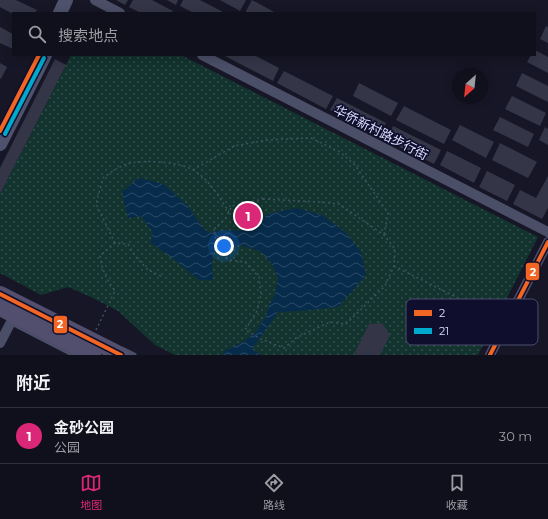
<!DOCTYPE html>
<html lang="zh">
<head>
<meta charset="utf-8">
<style>
	body { margin:0; font-family:Montserrat,"Noto Sans SC",sans-serif; background:#1e1e29; color:#f1f3f6 }
	.compass { position:absolute; left:452px; top:68px; width:36px; height:36px; border-radius:50%; background:#10101c; box-shadow:0 2px 10px #0003; rotate:207deg }
	.you { position:absolute; left:224px; top:246px; width:14px; height:14px; margin:-10px; border:3px solid #fff; border-radius:50%; background:#1a73e8; box-shadow:0 0 0 6px #1a73e833 }
	.badge { display:grid; place-items:center; width:26px; height:26px; border-radius:50%; background:#db2777; color:#fff; font-size:13px; font-weight:700 }
	.pin { position:absolute; translate:-50% -50%; border:2px solid #fff; box-shadow:0 1px 4px #0006 }
	.list { margin:0; padding:0; list-style:none }
	h2 { display:flex; justify-content:space-between; align-items:center; height:52px; margin:0; padding:0 16px; font-size:17px }
	h2 small { font-size:13px; font-weight:400; color:#9c9da3 }
	.list li { display:grid; grid-template-columns:26px 1fr auto; gap:12px; align-items:center; box-sizing:border-box; height:56px; padding:0 16px; border-top:1px solid #30303b }
	.list b { display:block; font-size:15px; white-space:nowrap }
	.list p { margin:0; font-size:13px; white-space:nowrap; color:#9c9da3 }
	.list em { font-size:13px; font-style:normal; color:#9c9da3 }
	.icon { flex:none; width:22px; height:22px; fill:none; stroke:currentColor; stroke-width:2; stroke-linecap:round; stroke-linejoin:round }
	.map { position:relative; flex:none; width:548px; height:355px; overflow:hidden }
	.search { position:absolute; background:#10101c; box-shadow:0 2px 10px #0003; left:12px; right:12px; top:12px; height:44px; display:flex; align-items:center; gap:10px; box-sizing:border-box; padding:0 14px; border-radius:0px; color:#9c9da3; font-size:15px }
	.sheet { height:108px; background:#10101c }
	nav { display:flex; justify-content:space-around; align-items:center; box-sizing:border-box; height:56px; border-top:1px solid #30303b; background:#10101c; font-size:11px; color:#9c9da3 }
	nav a { display:grid; justify-items:center; gap:2px }
	nav .on { color:#db2777 }
	.map>svg:first-child { display:block }
	.grass { fill:url(#grass-dots) }
	.water { fill:url(#water-waves) }
	.building { fill:#343547 }
	.lines { fill:none; stroke-linecap:round; stroke-linejoin:round }
	.path { stroke:#40535f; stroke-width:1.5; stroke-dasharray:2 3; stroke-linecap:butt }
	.lane { stroke:#4a4e67; stroke-width:5 }
	.street { stroke:#4a4e67; stroke-width:10 }
	.secondary { stroke:#4e526c; stroke-width:14 }
	.primary { stroke:#524e6d; stroke-width:16 }
	.bus-1-casing { stroke:#0f0f2d; stroke-width:7 }
	.bus-2-casing { stroke:#0f0f2d; stroke-width:7 }
	.bus-1 { stroke:#f26522; stroke-width:4 }
	.bus-2 { stroke:#00a9ce; stroke-width:4 }
	.labels { text-anchor:middle; stroke-width:3.5; stroke-linejoin:round; paint-order:stroke }
	.street-label { font-size:13px; fill:#dbddff; stroke:#0f0f2d }
	.key { fill:#0f0f2d; stroke:#4c4d6c; stroke-width:1 }
	.key-label { font-size:11px; fill:#dbddff }
	.line-badge { stroke:#0f0f2d; stroke-width:1.5 }
	.badge-label { font-size:11px; text-anchor:middle; font-weight:bold; fill:#fff }
</style>
</head>
<body>
<div class="map">
<svg width="548" height="355" viewBox="0 0 548 355">
	<defs>
		<pattern id="grass-dots" width="8" height="8" patternUnits="userSpaceOnUse"><rect width="8" height="8" fill="#12332e"/><path d="M2 2h.1M6 6h.1" fill="none" stroke="#34504d" stroke-width="1.8" stroke-linecap="round"/></pattern>
		<pattern id="water-waves" width="16" height="10" patternUnits="userSpaceOnUse"><rect width="16" height="10" fill="#072c4b"/><path d="M0 5q4-4 8 0t8 0" fill="none" stroke="#2b4a66"/></pattern>
	</defs>
	<rect width="100%" height="100%" fill="#161626"/>
	<!-- grass -->
	<polygon class="grass" points="71,55 181,55 538,237 478,355 175,355 155,345 118,311 93,298 68,287 41,295 0,273 0,194"/>
	<!-- water -->
	<polygon class="water" points="139,178 163,184 187,205 204,229 210,233 215,231 247,230 268,214 296,208 322,215 346,233 361,252 366,275 338,307 300,311 278,312 252,349 261,355 222,355 225,351 246,340 256,332 266,316 268,308 275,294 278,278 272,264 260,251 239,245 219,249 214,251 212,263 213,280 199,280 176,261 151,243 152,231 141,216 128,218 122,192"/>
	<!-- building -->
	<g class="building">
		<polygon points="0,0 16,0 37,10 35,13 13,14 0,7"/>
		<polygon points="116,0 128,0 125,5"/>
		<polygon points="133,0 152,0 173,11 172,13 141,13 129,7"/>
		<polygon points="167,0 178,0 176,5"/>
		<polygon points="183,0 200,0 225,13 194,13 180,6"/>
		<polygon points="220,0 246,0 240,11"/>
		<polygon points="252,0 276,13 245,13"/>
		<polygon points="546,26 548,27 548,43 540,39"/>
		<polygon points="0,27 13,34 13,49 0,43"/>
		<polygon points="535,50 548,57 548,73 527,62 531,55 535,55"/>
		<polygon points="223,55 254,55 279,68 273,81"/>
		<polygon points="55,59 66,65 0,194 0,168"/>
		<polygon points="0,63 7,67 1,79 0,78"/>
		<polygon points="284,71 333,96 326,109 277,83"/>
		<polygon points="522,73 548,86 548,102 516,86"/>
		<polygon points="359,83 398,103 391,116 353,96"/>
		<polygon points="512,96 546,113 540,126 505,109"/>
		<polygon points="337,98 386,123 379,136 330,110"/>
		<polygon points="404,106 451,130 444,144 396,120"/>
		<polygon points="500,117 534,134 528,147 493,130"/>
		<polygon points="460,125 494,142 486,158 452,140"/>
		<polygon points="393,126 441,150 434,164 386,140"/>
		<polygon points="545,127 548,129 548,145 539,140"/>
		<polygon points="500,143 537,162 528,178 492,160"/>
		<polygon points="447,151 481,168 474,183 440,165"/>
		<polygon points="487,171 515,185 507,201 479,187"/>
		<polygon points="548,176 548,208 542,219 513,204 520,190 536,198"/>
		<polygon points="382,323 390,335 380,355 356,355 355,352 369,324"/>
	</g>
	<g class="lines">
		<!-- path -->
		<g class="path">
			<polyline points="193,170 234,146 267,140 311,138 340,152 355,165 388,213 384,235"/>
			<polygon points="263,199 319,202 339,204 384,235 395,249 394,266 385,286 346,324 330,322 296,338 284,348 261,339 245,330 257,311 261,295 259,277 245,262 229,260 218,251 214,229 225,219 232,206"/>
			<path d="M115,243l-19,-39 7,-26c7,-5 15,-11 24,-14 15,-5 53,-2 66,6 16,9 26,27 36,42"/>
			<polyline points="394,266 498,318"/>
			<path d="M96,330l19,-39c-8,-11 -13,-21 -15,-35l15,-13 13,1 7,12 13,14 13,6"/>
		</g>
		<!-- lane -->
		<g class="lane">
			<polyline points="10,322 74,355"/>
			<polyline points="124,350 134,355"/>
		</g>
		<!-- street -->
		<g class="street">
			<polyline points="95,0 120,13"/>
			<polyline points="202,55 548,232"/>
			<polyline points="0,343 11,322"/>
			<polyline points="490,355 548,242"/>
		</g>
		<!-- secondary -->
		<g class="secondary">
			<polyline points="60,13 66,0"/>
			<polyline points="0,144 45,55"/>
		</g>
		<!-- primary -->
		<g class="primary">
			<polyline points="0,294 121,355"/>
			<polyline points="0,308 93,355"/>
		</g>
		<defs>
			<g id="bus-1">
				<polyline points="0,131 39,55"/>
				<polyline points="0,294 121,355"/>
				<polyline points="490,355 548,242"/>
			</g>
			<polyline id="bus-2" points="5,134 44,58"/>
		</defs>
		<!-- bus-1 casing -->
		<use href="#bus-1" class="bus-1-casing"/>
		<!-- bus-2 casing -->
		<use href="#bus-2" class="bus-2-casing"/>
		<!-- bus-1 -->
		<use href="#bus-1" class="bus-1"/>
		<!-- bus-2 -->
		<use href="#bus-2" class="bus-2"/>
	</g>
	<g class="labels">
		<!-- street labels -->
		<g class="street-label">
			<text transform="translate(381 132) rotate(27)" y="5">华侨新村路步行街</text>
		</g>
	</g>
	<!-- legend -->
	<rect x="406" y="299" width="132" height="46" rx="6" class="key"/>
	<rect x="414" y="310" width="18" height="6" fill="#f26522"/>
	<rect x="414" y="328" width="18" height="6" fill="#00a9ce"/>
	<g class="key-label">
		<text x="439" y="317">2</text>
		<text x="439" y="335">21</text>
	</g>
	<g class="line-badge">
		<rect x="525" y="262" width="15" height="19" rx="4" fill="#f26522"/>
		<rect x="53" y="315" width="15" height="19" rx="4" fill="#f26522"/>
	</g>
	<g class="badge-label">
		<text x="533" y="276">2</text>
		<text x="60" y="328">2</text>
	</g>
</svg>
<svg class="compass" viewBox="-18 -18 36 36"><path d="M0-13l5 13h-10z" fill="#e53935"/><path d="M0 13l5-13h-10z" fill="#9c9da3"/></svg>
<div class="you"></div>
<div class="pin badge" style="left:248px;top:216px">1</div>
<div class="search"><svg class="icon" aria-label="search" viewBox="0 0 24 24"><circle cx="10" cy="10" r="6"/><path d="M15 15l6 6"/></svg>搜索地点</div>
</div>
<section class="sheet">
<h2>附近<small></small></h2>
<ul class="list">
<li><span class="badge">1</span><div><b>金砂公园</b><p>公园</p></div><em>30 m</em></li>
</ul>
</section>
<nav>
<a class="on"><svg class="icon" aria-label="map" viewBox="0 0 24 24"><path d="M3 6l6-2 6 2 6-2v14l-6 2-6-2-6 2zM9 4v14M15 6v14"/></svg>地图</a>
<a><svg class="icon" aria-label="directions" viewBox="0 0 24 24"><path d="M12 3l9 9-9 9-9-9zM9 14v-3h6M13 9l2 2-2 2"/></svg>路线</a>
<a><svg class="icon" aria-label="saved" viewBox="0 0 24 24"><path d="M7 4h10v16l-5-4-5 4z"/></svg>收藏</a>
</nav>
</body>
</html>
